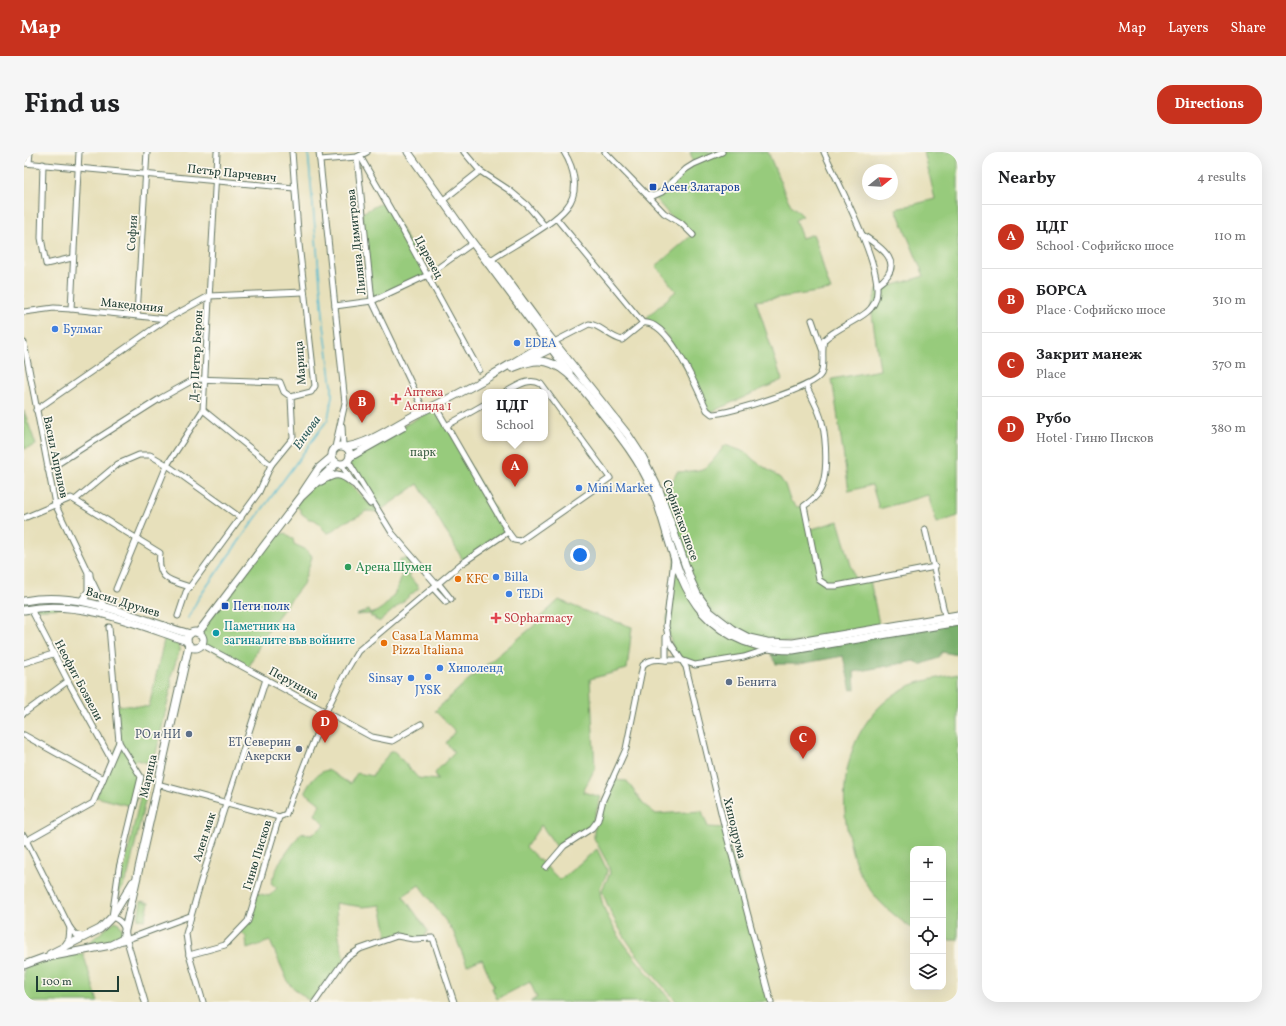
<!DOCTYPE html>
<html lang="en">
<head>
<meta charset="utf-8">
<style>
	body { margin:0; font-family:Vollkorn,serif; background:#f6f6f6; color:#202124 }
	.controls { position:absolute; right:12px; bottom:12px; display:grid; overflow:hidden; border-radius:8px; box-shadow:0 4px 16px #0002 }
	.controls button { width:36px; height:36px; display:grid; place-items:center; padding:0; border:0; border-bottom:1px solid #e0e0e0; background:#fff; color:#202124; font:20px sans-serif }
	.compass { position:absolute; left:838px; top:12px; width:36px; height:36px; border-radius:50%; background:#fff; box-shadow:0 4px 16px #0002; rotate:72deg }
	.scale { position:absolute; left:12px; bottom:10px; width:83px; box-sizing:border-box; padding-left:4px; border:2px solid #1f3d34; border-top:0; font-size:11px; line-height:14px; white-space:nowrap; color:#1f3d34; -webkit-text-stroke:3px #fbf7ec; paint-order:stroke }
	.you { position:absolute; left:556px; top:403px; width:14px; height:14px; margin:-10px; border:3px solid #fff; border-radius:50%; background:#1a73e8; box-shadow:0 0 0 6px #1a73e833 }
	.badge { display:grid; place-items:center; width:26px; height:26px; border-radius:50%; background:#c8321e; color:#fff; font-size:13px; font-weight:700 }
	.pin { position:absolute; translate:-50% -33px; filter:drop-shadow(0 1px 2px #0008) }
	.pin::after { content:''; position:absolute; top:21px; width:14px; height:12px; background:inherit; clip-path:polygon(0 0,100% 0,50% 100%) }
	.popup { position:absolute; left:458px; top:237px; width:66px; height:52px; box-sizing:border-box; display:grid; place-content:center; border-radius:8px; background:#fff; filter:drop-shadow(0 1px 3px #0005); font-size:13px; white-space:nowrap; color:#757577 }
	.popup b { font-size:15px; color:#202124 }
	.popup::after { content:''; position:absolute; left:50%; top:100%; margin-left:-8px; border:8px solid transparent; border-top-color:#fff }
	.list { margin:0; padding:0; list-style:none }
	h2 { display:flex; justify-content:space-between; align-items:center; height:52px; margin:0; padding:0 16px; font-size:17px }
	h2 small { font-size:13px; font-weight:400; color:#757577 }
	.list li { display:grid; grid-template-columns:26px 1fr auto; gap:12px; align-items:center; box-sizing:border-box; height:64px; padding:0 16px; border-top:1px solid #e0e0e0 }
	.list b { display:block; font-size:15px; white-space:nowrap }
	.list p { margin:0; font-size:13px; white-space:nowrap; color:#757577 }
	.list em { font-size:13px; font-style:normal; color:#757577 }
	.icon { flex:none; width:22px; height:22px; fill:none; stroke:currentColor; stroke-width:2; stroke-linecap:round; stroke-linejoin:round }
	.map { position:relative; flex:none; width:934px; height:850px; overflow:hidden; border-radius:16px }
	header { display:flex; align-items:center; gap:24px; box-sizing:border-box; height:56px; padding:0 20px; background:#c8321e; color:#fff }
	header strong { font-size:19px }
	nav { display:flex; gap:22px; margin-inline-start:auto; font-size:14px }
	.intro { display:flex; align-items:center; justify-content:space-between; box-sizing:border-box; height:96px; padding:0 24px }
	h1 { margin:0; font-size:28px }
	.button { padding:10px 18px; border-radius:16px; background:#c8321e; color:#fff; font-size:14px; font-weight:700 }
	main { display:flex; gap:24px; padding:0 24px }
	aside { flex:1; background:#fff; border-radius:16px; box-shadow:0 4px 16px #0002 }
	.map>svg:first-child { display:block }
	.green { fill:#97cb7c; stroke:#5b8458 }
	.forest { fill:#79af6c; stroke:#4c7650 }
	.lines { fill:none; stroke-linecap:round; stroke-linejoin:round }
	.stream { stroke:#52bad0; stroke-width:1.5 }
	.street-casing { stroke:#657663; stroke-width:7 }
	.secondary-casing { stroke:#657663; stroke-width:9 }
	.street { stroke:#fff; stroke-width:5 }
	.secondary { stroke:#fff; stroke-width:7 }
	.transit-dot { fill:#1a4fb4; stroke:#fbf7ec; stroke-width:1.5 }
	.shop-dot { fill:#3f7fe0; stroke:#fbf7ec; stroke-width:1.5 }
	.health-dot { fill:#e0444e; stroke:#fbf7ec; stroke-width:1.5 }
	.leisure-dot { fill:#2e9e5b; stroke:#fbf7ec; stroke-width:1.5 }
	.food-dot { fill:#e8710a; stroke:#fbf7ec; stroke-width:1.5 }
	.culture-dot { fill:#0f9aa8; stroke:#fbf7ec; stroke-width:1.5 }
	.service-dot { fill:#5c6f8a; stroke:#fbf7ec; stroke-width:1.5 }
	.labels { text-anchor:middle; stroke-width:3.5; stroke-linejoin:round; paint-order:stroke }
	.street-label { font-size:12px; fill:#1f3d34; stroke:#fbf7ec }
	.transit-label { font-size:12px; fill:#164399; stroke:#fbf7ec; text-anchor:start }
	.shop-label { font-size:12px; fill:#366cbe; stroke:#fbf7ec; text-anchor:start }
	.health-label { font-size:12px; fill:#be3a42; stroke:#fbf7ec; text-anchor:start }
	.park-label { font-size:12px; fill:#3d6046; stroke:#fbf7ec }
	.leisure-label { font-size:12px; fill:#27864d; stroke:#fbf7ec; text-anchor:start }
	.food-label { font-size:12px; fill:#c56008; stroke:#fbf7ec; text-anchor:start }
	.culture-label { font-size:12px; fill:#0d838f; stroke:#fbf7ec; text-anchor:start }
	.service-label { font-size:12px; fill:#4e5e75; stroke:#fbf7ec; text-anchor:end }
	.water-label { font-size:13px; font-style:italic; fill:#2c5c5b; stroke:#fbf7ec }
</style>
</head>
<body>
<header>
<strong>Map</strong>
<nav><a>Map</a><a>Layers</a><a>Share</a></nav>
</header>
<div class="intro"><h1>Find us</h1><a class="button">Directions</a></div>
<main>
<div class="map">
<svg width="934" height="850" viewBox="0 0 934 850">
	<rect width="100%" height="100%" fill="#fbf7ec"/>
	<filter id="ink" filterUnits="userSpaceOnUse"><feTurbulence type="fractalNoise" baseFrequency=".025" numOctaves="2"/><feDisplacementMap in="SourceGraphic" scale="8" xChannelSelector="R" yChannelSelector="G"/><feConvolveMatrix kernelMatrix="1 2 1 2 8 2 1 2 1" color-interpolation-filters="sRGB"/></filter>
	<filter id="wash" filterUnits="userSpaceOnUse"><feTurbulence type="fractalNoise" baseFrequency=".012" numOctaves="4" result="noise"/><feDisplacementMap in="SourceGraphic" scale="16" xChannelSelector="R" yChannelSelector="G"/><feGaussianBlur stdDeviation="0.9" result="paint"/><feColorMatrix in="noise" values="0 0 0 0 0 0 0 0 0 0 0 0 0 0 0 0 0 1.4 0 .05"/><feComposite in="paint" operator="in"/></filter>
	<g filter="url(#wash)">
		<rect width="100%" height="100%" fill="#e7e0bb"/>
		<!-- green -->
		<g class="green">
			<path d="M666,0h78l18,44 5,9 12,11 -8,4 7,18 11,-4c8,18 10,38 18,56l-75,11 26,79 -73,33 -34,-64 -10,-15 -19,-16 30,-27 -20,-25 36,-31 -20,-17 -19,-22 41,-32z"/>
			<polygon points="900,0 934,0 934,364 913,371 904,343 855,357 848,333 825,339 808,227 856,218 847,155 853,138 900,124 872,57 911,47"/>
			<polygon points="361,49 404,123 348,149 338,61"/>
			<path d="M411,254l73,126 -44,30 -46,-78 -40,28 -12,-1c-8,7 -18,8 -26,14 -4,3 -8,8 -13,8 -7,-6 -9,-15 -18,-14l-7,-5 -3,-6 -5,-2 18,-20 28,-11 36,35 -28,-49 12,-10 68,-39z"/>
			<polygon points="0,259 12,293 0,297"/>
			<path d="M701,293l20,7 10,9 25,17 5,7 5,15 7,7 7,-1 5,24 29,-9 18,61 14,-2 10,49 -87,14 -44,-5 -32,-20 -20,-24 -38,-104 11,-3 7,-15c33,-2 28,-2 48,-27z"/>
			<path d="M249,381l4,3 8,-3 8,6 1,5c7,4 15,5 18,13l-9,27 -27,35 -16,25 -12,25 -47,-25 1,-6 -4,-5z"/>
			<polygon points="651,405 670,448 744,497 732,502 671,513 657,508 650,499 642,474"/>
			<path d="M383,406l3,2 -1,16 10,12 -40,34 -1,-2h-3v-3h-4l-1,-3 -14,1 13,-5 2,4c17,-6 27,-23 31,-39l-5,-3 3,-13z"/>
			<polygon points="20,447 68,454 68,455 0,458 0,449"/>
			<path d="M535,448l31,13 42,14 -5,42 -37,10 5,89 -12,24 18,5 -9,28 -35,22 -16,-22 -15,22 34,33 37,-31 10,21c0,8 -7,13 -7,21 3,36 49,83 72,111h-142l7,-4 -7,-16 -33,17 -5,-11 2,-1 -12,-28 -15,6 -14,-34 -34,-46 -16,11 25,35 -6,9 -20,-4 -14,3 -7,-34 -18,2 -27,-4c1,20 2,37 9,56l-24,36 -13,5 -19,-16 -19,-43 -23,8 -1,-12 -7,-7 9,-9 8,-28 13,3 8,-8 -6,-5 8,-20 22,-30 11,2 13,-10 -10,-10 5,-11 -15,-12c4,-9 13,-21 23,-22l22,14 7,-11 16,3c3,-10 12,-15 17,-25h4l24,27 20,2 -3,-7 19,-21 -8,-9 9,-12 -20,-20 32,-30 69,-57 -1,-2z"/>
			<polygon points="139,485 153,492 156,497 147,524 147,536 104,723 93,746 95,716 100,717 124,611 113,608 109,610 117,625 110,655 72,645 95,590 92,553 125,555 140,488"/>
			<path d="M934,522v266h-15v-91h-30v80c-17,-12 -35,-26 -46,-44 -10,-15 -15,-30 -18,-47 -13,-56 1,-119 54,-149 16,-9 37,-11 55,-15z"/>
			<path d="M589,628l14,1 16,23 13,10 46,-3 6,16 17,1 46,174h-94c-30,-34 -61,-68 -75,-112l8,-17 -2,-9 -14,-26v-8z"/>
			<polygon points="117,749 125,751 121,768 114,767"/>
			<polygon points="91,769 94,770 99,778 96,787 62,793"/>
			<polygon points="59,801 74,850 0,850 0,813"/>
		</g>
		<!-- forest -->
		<polygon class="forest" points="934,470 934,503 918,500 914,506 896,513 891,509 830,520 831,537 827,538 819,504 775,512 752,512 744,497"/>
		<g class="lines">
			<!-- stream -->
			<polyline class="stream" points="164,466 174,447 197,414 304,267 308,244 308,234 300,173 284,0"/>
		</g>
	</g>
	<g filter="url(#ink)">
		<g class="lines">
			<defs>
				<g id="street">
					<polyline points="295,0 321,251 311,295"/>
					<polyline points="440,0 456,19 485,38 503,53 520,73"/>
					<polyline points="581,0 622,42 629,44 638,40 662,17 670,12 698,0"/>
					<polyline points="336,4 379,79 455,218"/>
					<polyline points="333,5 348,149 400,258"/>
					<polyline points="296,8 333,5 343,0"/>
					<polyline points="0,11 270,36"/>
					<polyline points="5,11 6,0"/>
					<polyline points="19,12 17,86 22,112 48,106"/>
					<polyline points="622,42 640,61 657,71 669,83"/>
					<polyline points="418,49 456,19"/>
					<polyline points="532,66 619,171"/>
					<path d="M837,82c20,13 47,30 16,51"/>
					<path d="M464,110c21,-15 64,-36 79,-55 13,-16 7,-39 -3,-55"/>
					<polyline points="311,154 348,149 404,123 449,91"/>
					<polyline points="47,157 55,0"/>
					<polyline points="0,160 30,156 47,157 143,167 185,144 280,140"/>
					<polyline points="113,162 123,0"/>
					<polyline points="788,168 798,197"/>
					<path d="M530,190l35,-18c12,1 20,13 33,16l21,-17c26,-4 55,68 64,87l5,4c18,-1 102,-26 109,-40 4,-10 0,-23 3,-34 13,-13 39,-21 47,-32 4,-5 6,-11 6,-17 2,-31 -39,-108 -53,-139"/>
					<polyline points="0,191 31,352 81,456"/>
					<path d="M782,233c5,12 13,24 16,37 4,17 7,55 -3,70 -4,6 -9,10 -15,14l15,74 9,6h8l99,-19"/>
					<path d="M411,254l73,126 6,8 6,1 90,-63 -69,-94c-12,-7 -24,2 -35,8"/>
					<polyline points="12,258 143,167"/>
					<polyline points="179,258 247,313"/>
					<polyline points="318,274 319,294"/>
					<polyline points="422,274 461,252"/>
					<polyline points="324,309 368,381 412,432"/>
					<polyline points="317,312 329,331 346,352"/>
					<polyline points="24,318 137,246 171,227 256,230 260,240 267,245"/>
					<polyline points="51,348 94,312 115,303 126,303 143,313 217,366"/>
					<path d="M0,366l47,-20 89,55c-3,26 8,27 30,34"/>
					<polyline points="901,377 922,468"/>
					<polyline points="650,408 642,474 645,489 662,515 701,677 747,850"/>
					<polyline points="414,431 427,447"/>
					<polyline points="409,436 422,450"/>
					<polyline points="92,437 143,313 179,258 193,0"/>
					<polyline points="7,457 44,529 87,607"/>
					<polyline points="154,464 162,440 235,340 247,313 269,286 267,245 287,240 291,234 275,92 268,0"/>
					<polyline points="642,485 642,508 657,508 671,513 720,505 744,497"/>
					<polyline points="177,492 348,585 368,589 397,572"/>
					<polyline points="0,511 29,502"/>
					<polyline points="0,561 44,529"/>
					<polyline points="0,583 79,627"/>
					<path d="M95,590l22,35 -22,91 -7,49c11,4 14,12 15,24l18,61"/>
					<polyline points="133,632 255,665"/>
					<polyline points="0,684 46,776 51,782 61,785"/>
					<polyline points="0,690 69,651 95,590 85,475"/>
					<path d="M522,715l18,-21 28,-18 6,-8 5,-20 23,-51 17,-84c6,-6 14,-6 23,-5"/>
					<polyline points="99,789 166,764"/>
					<polyline points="41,793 45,787 46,776"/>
					<path d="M165,803l36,-10 23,-24 31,-104 7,-3c19,-53 42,-115 72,-163l103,-87 47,-32"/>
					<polyline points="179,850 165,803 162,782 177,729 242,527"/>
					<polyline points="291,850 321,807 336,797 373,784 389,787 409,786 430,850"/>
				</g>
				<g id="secondary">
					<polyline points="384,0 443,83 545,220"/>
					<polyline points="454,97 473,114 521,179 604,283 619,306 635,338 667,429 673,442 686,460 708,477 725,486 743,490 769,491 934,463"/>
					<polyline points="504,208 530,195"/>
					<path d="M488,216c8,-3 17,-7 26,-7 24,-1 43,26 56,42 22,28 45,55 59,88 16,40 21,89 50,122 23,26 56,37 90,37l165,-28"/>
					<circle cx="317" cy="303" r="9"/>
					<path d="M322,295c27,-4 52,-25 77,-36 44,-20 85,-45 126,-70"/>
					<polyline points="326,305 379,275"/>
					<path d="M297,329c14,-8 19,-9 32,2"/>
					<polyline points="279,340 295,316 308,305"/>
					<path d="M0,449c59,-11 111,18 166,33"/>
					<polyline points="58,449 65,439 65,422"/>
					<path d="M0,458c56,-11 111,14 163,31"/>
					<circle cx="171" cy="488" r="8"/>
					<polyline points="174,481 277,345 313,311"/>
					<polyline points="26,802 76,777 88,765 109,730"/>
					<polyline points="0,813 19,806 87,793 99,787 165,493"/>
				</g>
			</defs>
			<!-- street casing -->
			<use href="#street" class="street-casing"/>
			<!-- secondary casing -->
			<use href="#secondary" class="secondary-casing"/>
			<!-- street -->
			<use href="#street" class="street"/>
			<!-- secondary -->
			<use href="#secondary" class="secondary"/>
		</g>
	</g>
	<!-- markers -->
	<g class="transit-dot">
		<rect x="625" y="31" width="8" height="8" rx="2"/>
		<rect x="197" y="450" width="8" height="8" rx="2"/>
	</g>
	<g class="shop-dot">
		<circle cx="31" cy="177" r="4"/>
		<circle cx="493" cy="191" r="4"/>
		<circle cx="555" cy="336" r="4"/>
		<circle cx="472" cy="425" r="4"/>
		<circle cx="485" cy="442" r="4"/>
		<circle cx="416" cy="516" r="4"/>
		<circle cx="404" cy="525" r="4"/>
		<circle cx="387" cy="526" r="4"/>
	</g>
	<g class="health-dot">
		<path d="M370 241h4v4h4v4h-4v4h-4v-4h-4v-4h4z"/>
		<path d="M470 460h4v4h4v4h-4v4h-4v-4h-4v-4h4z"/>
	</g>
	<circle class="leisure-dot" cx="324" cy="415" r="4"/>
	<g class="food-dot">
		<circle cx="434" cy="427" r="4"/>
		<circle cx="360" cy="491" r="4"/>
	</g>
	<circle class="culture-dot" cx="192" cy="481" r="4"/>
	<g class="service-dot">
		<circle cx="705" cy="530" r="4"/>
		<circle cx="165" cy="582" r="4"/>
		<circle cx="275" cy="597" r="4"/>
	</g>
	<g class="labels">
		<!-- street labels -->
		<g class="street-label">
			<text transform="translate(208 21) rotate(6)" y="4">Петър Парчевич</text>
			<text transform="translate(108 81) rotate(-86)" y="4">София</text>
			<text transform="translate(332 90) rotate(-96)" y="4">Лиляна Димитрова</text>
			<text transform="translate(405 105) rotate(61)" y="4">Царевец</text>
			<text transform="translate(108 153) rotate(6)" y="4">Македония</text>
			<text transform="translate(172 204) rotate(-87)" y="4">Д-р Петър Берон</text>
			<text transform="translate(276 211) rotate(-94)" y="4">Марица</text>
			<text transform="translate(32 305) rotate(78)" y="4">Васил Априлов</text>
			<text transform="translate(657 368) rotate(70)" y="4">Софийско шосе</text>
			<text transform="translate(99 450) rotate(17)" y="4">Васил Друмев</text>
			<text transform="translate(55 528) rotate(62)" y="4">Неофит Бозвели</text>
			<text transform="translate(270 531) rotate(29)" y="4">Перуника</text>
			<text transform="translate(124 624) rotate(-77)" y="4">Марица</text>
			<text transform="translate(711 676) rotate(76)" y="4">Хиподрума</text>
			<text transform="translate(180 685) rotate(-72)" y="4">Ален мак</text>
			<text transform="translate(233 703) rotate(-73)" y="4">Гиню Писков</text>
		</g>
		<!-- transit labels -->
		<g class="transit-label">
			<text x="637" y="39">Асен Златаров</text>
			<text x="209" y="458">Пети полк</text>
		</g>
		<!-- shop labels -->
		<g class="shop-label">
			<text x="39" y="181">Булмаг</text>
			<text x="501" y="195">EDEA</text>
			<text x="563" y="340">Mini Market</text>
			<text x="480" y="429">Billa</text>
			<text x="493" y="446">TEDi</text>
			<text x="424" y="520">Хиполенд</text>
			<text x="379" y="530" text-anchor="end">Sinsay</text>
			<text x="404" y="542" text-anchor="middle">JYSK</text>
		</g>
		<!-- health labels -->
		<g class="health-label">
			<text x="380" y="244">Аптека<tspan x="380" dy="14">Аспида 1</tspan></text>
			<text x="480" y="470">SOpharmacy</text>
		</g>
		<!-- park labels -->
		<g class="park-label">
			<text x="399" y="304">парк</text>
		</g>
		<!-- leisure labels -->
		<g class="leisure-label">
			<text x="332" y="419">Арена Шумен</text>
		</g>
		<!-- food labels -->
		<g class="food-label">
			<text x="442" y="431">KFC</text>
			<text x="368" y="488">Casa La Mamma<tspan x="368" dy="14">Pizza Italiana</tspan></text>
		</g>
		<!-- culture labels -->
		<g class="culture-label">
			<text x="200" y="478">Паметник на<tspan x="200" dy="14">загиналите във войните</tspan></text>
		</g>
		<!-- service labels -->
		<g class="service-label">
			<text x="713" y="534" text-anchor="start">Бенита</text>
			<text x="157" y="586">РО и НИ</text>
			<text x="267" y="594">ЕТ Северин<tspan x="267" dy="14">Акерски</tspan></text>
		</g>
		<!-- water labels -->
		<g class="water-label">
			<text transform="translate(282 280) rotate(-55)" y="5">Енчова</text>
		</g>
	</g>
</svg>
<div class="controls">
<button>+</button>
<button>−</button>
<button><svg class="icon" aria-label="locate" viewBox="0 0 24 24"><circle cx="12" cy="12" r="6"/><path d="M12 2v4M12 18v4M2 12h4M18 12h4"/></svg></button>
<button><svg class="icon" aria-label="layers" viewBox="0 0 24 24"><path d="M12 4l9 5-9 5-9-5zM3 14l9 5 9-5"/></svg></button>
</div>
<svg class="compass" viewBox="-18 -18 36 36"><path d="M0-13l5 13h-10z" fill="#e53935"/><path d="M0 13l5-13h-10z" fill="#757577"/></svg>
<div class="scale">100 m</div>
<div class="you"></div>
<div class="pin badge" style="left:491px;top:335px">A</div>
<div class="popup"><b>ЦДГ</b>School</div>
<div class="pin badge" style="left:338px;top:271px">B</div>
<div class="pin badge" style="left:779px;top:607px">C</div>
<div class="pin badge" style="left:301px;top:591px">D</div>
</div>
<aside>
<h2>Nearby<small>4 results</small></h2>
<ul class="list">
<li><span class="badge">A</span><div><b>ЦДГ</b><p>School · Софийско шосе</p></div><em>110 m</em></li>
<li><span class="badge">B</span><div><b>БОРСА</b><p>Place · Софийско шосе</p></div><em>310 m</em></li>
<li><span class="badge">C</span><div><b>Закрит манеж</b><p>Place</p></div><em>370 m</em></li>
<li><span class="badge">D</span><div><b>Рубо</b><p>Hotel · Гиню Писков</p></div><em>380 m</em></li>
</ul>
</aside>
</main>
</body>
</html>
